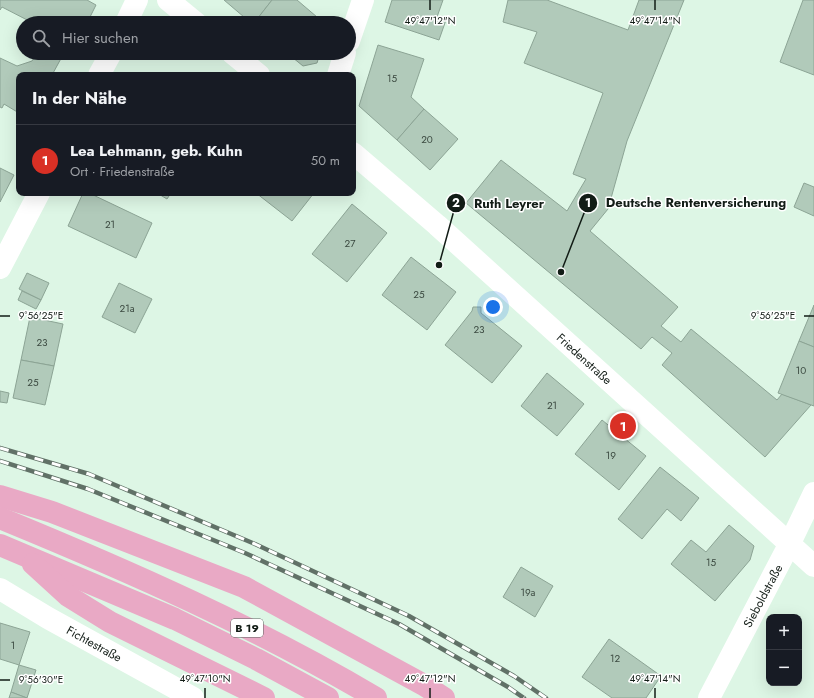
<!DOCTYPE html>
<html lang="de">
<head>
<meta charset="utf-8">
<style>
	body { margin:0; font-family:Jost,sans-serif; background:#242831; color:#f1f3f6 }
	.controls { position:absolute; right:12px; bottom:12px; display:grid; overflow:hidden; border-radius:8px; box-shadow:0 4px 16px #0002 }
	.controls button { width:36px; height:36px; display:grid; place-items:center; padding:0; border:0; border-bottom:1px solid #363941; background:#171b24; color:#f1f3f6; font:20px sans-serif }
	.you { position:absolute; left:493px; top:307px; width:14px; height:14px; margin:-10px; border:3px solid #fff; border-radius:50%; background:#1a73e8; box-shadow:0 0 0 6px #1a73e833 }
	.badge { display:grid; place-items:center; width:26px; height:26px; border-radius:50%; background:#d93025; color:#fff; font-size:13px; font-weight:700 }
	.pin { position:absolute; translate:-50% -50%; border:2px solid #fff; box-shadow:0 1px 4px #0006 }
	.list { margin:0; padding:0; list-style:none }
	h2 { display:flex; justify-content:space-between; align-items:center; height:52px; margin:0; padding:0 16px; font-size:17px }
	h2 small { font-size:13px; font-weight:400; color:#9ea1a6 }
	.list li { display:grid; grid-template-columns:26px 1fr auto; gap:12px; align-items:center; box-sizing:border-box; height:72px; padding:0 16px; border-top:1px solid #363941 }
	.list b { display:block; font-size:15px; white-space:nowrap }
	.list p { margin:0; font-size:13px; white-space:nowrap; color:#9ea1a6 }
	.list em { font-size:13px; font-style:normal; color:#9ea1a6 }
	.icon { flex:none; width:22px; height:22px; fill:none; stroke:currentColor; stroke-width:2; stroke-linecap:round; stroke-linejoin:round }
	.map { position:relative; flex:none; width:814px; height:698px; overflow:hidden }
	.search { position:absolute; background:#171b24; box-shadow:0 4px 16px #0002; left:16px; top:16px; width:340px; height:44px; display:flex; align-items:center; gap:10px; box-sizing:border-box; padding:0 14px; border-radius:22px; color:#9ea1a6; font-size:15px }
	.panel { position:absolute; background:#171b24; box-shadow:0 4px 16px #0002; left:16px; top:72px; width:340px; height:124px; border-radius:8px }
	.map>svg:first-child { display:block }
	.building { fill:#b1caba; stroke:#8ca495 }
	.lines { fill:none; stroke-linecap:round; stroke-linejoin:round }
	.minor { stroke:#fff; stroke-width:22 }
	.major { stroke:#e9a9c5; stroke-width:22 }
	.rail-casing { stroke:#617167; stroke-width:4.5 }
	.rail { stroke:#fff; stroke-width:3; stroke-dasharray:9; stroke-linecap:butt }
	.ticks { fill:none; stroke:#121c16; stroke-width:1.5 }
	.labels { text-anchor:middle; stroke-width:3; stroke-linejoin:round; paint-order:stroke }
	.number-label { font-size:10px; fill:#3a483f }
	.shield { fill:#fff; stroke:#59605c; stroke-width:1 }
	.shield-label { font-size:11px; font-weight:bold; fill:#121c16 }
	.street-label { font-size:12px; fill:#121c16; stroke:#fff }
	.ticks-label { font-size:10px; text-anchor:middle; fill:#121c16; stroke:#fff; stroke-width:3; stroke-linejoin:round; paint-order:stroke }
	.leader { fill:none; stroke:#121c16; stroke-width:1.5 }
	.callout-dot { fill:#121c16; stroke:#fff; stroke-width:1.5 }
	.mark-label { font-size:12px; text-anchor:middle; font-weight:bold; fill:#fff }
	.callout-label { font-size:13px; text-anchor:middle; font-weight:bold; fill:#121c16; stroke:#fff; stroke-width:3; stroke-linejoin:round; paint-order:stroke }
</style>
</head>
<body>
<div class="map">
<svg width="814" height="698" viewBox="0 0 814 698">
	<rect width="100%" height="100%" fill="#ddf6e5"/>
	<!-- building -->
	<g class="building">
		<polygon points="0,0 87,0 96,5 87,23 33,23 2,7 0,10"/>
		<polygon points="224,0 272,0 254,23 251,23"/>
		<polygon points="272,0 297,0 324,23 254,23"/>
		<polygon points="392,0 443,0 437,17 446,20 439,40 385,22"/>
		<polygon points="508,0 547,0 628,30 639,0 684,0 627,141 608,209 590,231 678,307 661,326 681,342 691,329 777,400 782,394 811,405 765,457 662,365 672,353 652,337 641,349 466,203 501,160 567,211 586,179 573,174 603,93 524,63 537,32 503,22"/>
		<polygon points="803,0 814,0 814,75 780,62"/>
		<polygon points="378,45 424,59 411,97 424,109 397,140 359,106"/>
		<polygon points="37,53 64,53 52,75 19,75 19,113 4,104 2,108 0,107 0,58 17,66 32,61"/>
		<polygon points="287,53 320,53 317,63 303,66"/>
		<polygon points="424,109 458,139 430,170 397,140"/>
		<polygon points="0,168 14,175 0,202"/>
		<polygon points="804,183 814,187 814,216 794,207"/>
		<polygon points="83,193 89,193 152,223 136,258 68,226"/>
		<polygon points="157,193 171,193 167,199"/>
		<polygon points="256,193 314,193 292,221"/>
		<polygon points="352,204 387,233 347,282 312,254"/>
		<polygon points="411,257 456,292 427,330 382,295"/>
		<polygon points="27,273 49,283 41,300 19,289"/>
		<polygon points="119,283 152,299 135,333 102,317"/>
		<polygon points="22,291 41,300 36,309 18,300"/>
		<polygon points="814,305 814,347 799,341"/>
		<polygon points="473,307 481,307 481,313 522,346 492,383 445,345 472,311"/>
		<polygon points="30,317 63,324 54,366 21,360"/>
		<polygon points="799,341 814,347 814,406 778,393"/>
		<polygon points="21,360 54,366 45,405 13,398"/>
		<polygon points="547,373 584,404 557,436 521,406"/>
		<polygon points="0,391 9,393 7,403 0,402"/>
		<polygon points="602,420 646,456 619,490 575,454"/>
		<polygon points="660,467 699,498 681,521 667,509 642,539 618,519"/>
		<polygon points="729,525 754,546 750,560 715,601 671,564 691,540 706,552"/>
		<polygon points="521,567 553,586 535,617 503,597"/>
		<polygon points="0,623 30,632 19,665 0,659"/>
		<polygon points="609,639 661,676 646,698 612,698 582,677"/>
		<polygon points="19,665 36,670 27,698 11,692"/>
		<polygon points="11,692 27,698 9,698"/>
	</g>
	<g class="lines">
		<!-- minor -->
		<g class="minor">
			<polyline points="168,0 196,23"/>
			<polyline points="126,23 137,0"/>
			<polyline points="349,41 363,0"/>
			<polyline points="232,53 259,75"/>
			<polyline points="99,75 111,53"/>
			<polyline points="338,75 345,53"/>
			<polyline points="353,153 437,225 814,566"/>
			<polyline points="0,268 39,193"/>
			<polyline points="0,589 48,618 193,698"/>
			<polyline points="709,698 790,543 814,493"/>
		</g>
		<!-- major -->
		<g class="major">
			<polyline points="0,496 52,512 244,587 424,685 444,698"/>
			<path d="M0,518c129,53 256,109 376,180"/>
			<polyline points="0,545 175,619 256,659 328,698"/>
			<polyline points="33,564 68,596 110,622 264,698"/>
		</g>
		<defs>
			<g id="rail">
				<polyline points="0,448 89,474 255,544 409,616 514,676 546,698"/>
				<polyline points="0,461 88,489 245,553 399,624 508,687 524,698"/>
			</g>
		</defs>
		<!-- rail casing -->
		<use href="#rail" class="rail-casing"/>
		<!-- rail -->
		<use href="#rail" class="rail"/>
	</g>
	<!-- ticks -->
	<path class="ticks" d="M430,0v10M655,0v10M0,316h10M804,316h10M0,680h10M205,688v10M430,688v10M655,688v10"/>
	<g class="labels">
		<!-- number labels -->
		<g class="number-label">
			<text x="392" y="82">15</text>
			<text x="427" y="143">20</text>
			<text x="110" y="228">21</text>
			<text x="350" y="247">27</text>
			<text x="419" y="298">25</text>
			<text x="127" y="312">21a</text>
			<text x="479" y="333">23</text>
			<text x="42" y="346">23</text>
			<text x="801" y="374">10</text>
			<text x="33" y="386">25</text>
			<text x="552" y="409">21</text>
			<text x="611" y="459">19</text>
			<text x="711" y="566">15</text>
			<text x="528" y="596">19a</text>
			<text x="13" y="649">1</text>
			<text x="615" y="662">12</text>
		</g>
		<!-- shield labels -->
		<rect class="shield" x="231" y="619" width="32" height="18" rx="3"/>
		<g class="shield-label">
			<text x="247" y="632">B 19</text>
		</g>
		<!-- street labels -->
		<g class="street-label">
			<text transform="translate(584 359) rotate(42)" y="4">Friedenstraße</text>
			<text transform="translate(763 596) rotate(-62)" y="4">Sieboldstraße</text>
			<text transform="translate(94 644) rotate(29)" y="4">Fichtestraße</text>
		</g>
	</g>
	<g class="ticks-label">
		<text x="430" y="24">49°47'12"N</text>
		<text x="655" y="24">49°47'14"N</text>
		<text x="41" y="319">9°56'25"E</text>
		<text x="773" y="319">9°56'25"E</text>
		<text x="205" y="682">49°47'10"N</text>
		<text x="430" y="682">49°47'12"N</text>
		<text x="655" y="682">49°47'14"N</text>
		<text x="41" y="683">9°56'30"E</text>
	</g>
	<!-- callouts -->
	<path class="leader" d="M561 272L588 203M439 265L456 203"/>
	<g class="callout-dot">
		<circle cx="561" cy="272" r="4"/>
		<circle cx="439" cy="265" r="4"/>
		<circle cx="588" cy="203" r="10"/>
		<circle cx="456" cy="203" r="10"/>
	</g>
	<g class="mark-label">
		<text x="588" y="207">1</text>
		<text x="456" y="207">2</text>
	</g>
	<g class="callout-label">
		<text x="696" y="207">Deutsche Rentenversicherung</text>
		<text x="509" y="208">Ruth Leyrer</text>
	</g>
</svg>
<div class="controls">
<button>+</button>
<button>−</button>
</div>
<div class="you"></div>
<div class="pin badge" style="left:623px;top:426px">1</div>
<div class="search"><svg class="icon" aria-label="search" viewBox="0 0 24 24"><circle cx="10" cy="10" r="6"/><path d="M15 15l6 6"/></svg>Hier suchen</div>
<section class="panel">
<h2>In der Nähe<small></small></h2>
<ul class="list">
<li><span class="badge">1</span><div><b>Lea Lehmann, geb. Kuhn</b><p>Ort · Friedenstraße</p></div><em>50 m</em></li>
</ul>
</section>
</div>
</body>
</html>
